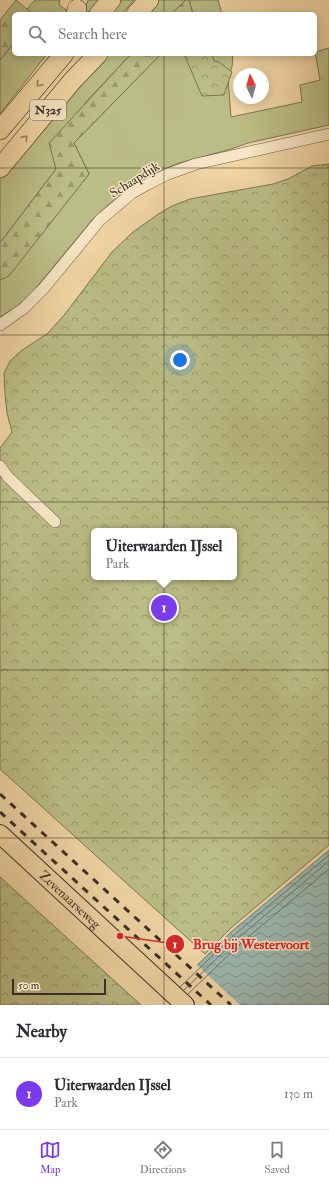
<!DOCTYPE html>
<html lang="en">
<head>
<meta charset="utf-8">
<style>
	body { margin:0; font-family:"IM FELL Double Pica",serif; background:#f2f2f3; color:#2b2b33 }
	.compass { position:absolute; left:233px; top:68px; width:36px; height:36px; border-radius:50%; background:#fff; box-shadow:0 2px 10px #0003; rotate:355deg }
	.scale { position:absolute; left:12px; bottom:10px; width:94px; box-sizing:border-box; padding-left:4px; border:2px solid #3a3025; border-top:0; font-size:11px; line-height:14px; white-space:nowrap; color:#3a3025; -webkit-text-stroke:3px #f6e4c4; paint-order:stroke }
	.you { position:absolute; left:180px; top:360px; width:14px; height:14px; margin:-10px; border:3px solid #fff; border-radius:50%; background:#1a73e8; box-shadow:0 0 0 6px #1a73e833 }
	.badge { display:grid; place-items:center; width:26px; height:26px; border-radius:50%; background:#7c3aed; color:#fff; font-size:13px; font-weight:700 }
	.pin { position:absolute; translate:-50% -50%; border:2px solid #fff; box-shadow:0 1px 4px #0006 }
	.popup { position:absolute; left:91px; top:528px; width:146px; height:52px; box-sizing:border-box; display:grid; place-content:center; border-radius:6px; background:#fff; filter:drop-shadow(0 1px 3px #0005); font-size:13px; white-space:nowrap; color:#7c7c81 }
	.popup b { font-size:15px; color:#2b2b33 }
	.popup::after { content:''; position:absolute; left:50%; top:100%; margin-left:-8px; border:8px solid transparent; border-top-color:#fff }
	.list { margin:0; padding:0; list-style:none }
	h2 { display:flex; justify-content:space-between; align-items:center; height:52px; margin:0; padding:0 16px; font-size:17px }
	h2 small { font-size:13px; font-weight:400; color:#7c7c81 }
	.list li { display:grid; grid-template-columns:26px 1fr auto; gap:12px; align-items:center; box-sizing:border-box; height:72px; padding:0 16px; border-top:1px solid #e1e1e2 }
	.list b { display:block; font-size:15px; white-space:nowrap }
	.list p { margin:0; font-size:13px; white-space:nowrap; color:#7c7c81 }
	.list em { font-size:13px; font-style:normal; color:#7c7c81 }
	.icon { flex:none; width:22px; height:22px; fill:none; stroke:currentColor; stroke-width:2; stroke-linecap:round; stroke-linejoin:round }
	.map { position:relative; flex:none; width:329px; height:1005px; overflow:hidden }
	.search { position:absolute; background:#fff; box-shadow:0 2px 10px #0003; left:12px; right:12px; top:12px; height:44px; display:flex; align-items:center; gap:10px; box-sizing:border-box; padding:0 14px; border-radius:6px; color:#7c7c81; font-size:15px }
	.sheet { height:124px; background:#fff }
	nav { display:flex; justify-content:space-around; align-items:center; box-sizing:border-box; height:56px; border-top:1px solid #e1e1e2; background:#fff; font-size:11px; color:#7c7c81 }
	nav a { display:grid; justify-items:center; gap:2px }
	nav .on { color:#7c3aed }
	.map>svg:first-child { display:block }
	.grass { fill:#bbbd86; stroke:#7a7656 }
	.forest { fill:url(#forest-firs); stroke:#7a7656 }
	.park { fill:url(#park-crowns); stroke:#7a7656; fill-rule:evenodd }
	.water { fill:url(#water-waves); stroke:#758178 }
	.pier { fill:#f1d5a5 }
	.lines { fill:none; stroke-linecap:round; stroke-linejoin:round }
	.shore { stroke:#6b746a; stroke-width:1 }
	.minor-casing { stroke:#685945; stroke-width:12 }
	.primary-casing { stroke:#3a3025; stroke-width:20 }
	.trunk-casing { stroke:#3a3025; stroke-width:20 }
	.minor { stroke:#f6e4c4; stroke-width:11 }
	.primary { stroke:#f1d5a5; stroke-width:18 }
	.trunk { stroke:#f1d5a5; stroke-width:19 }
	.rail { stroke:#3a3025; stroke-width:3; stroke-dasharray:7 7; stroke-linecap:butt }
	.oneway { stroke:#968265 }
	.grid { fill:none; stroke:#3a3025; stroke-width:1; stroke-opacity:0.55 }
	.labels { text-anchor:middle; stroke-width:3; stroke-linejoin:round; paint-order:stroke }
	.shield { fill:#f6e4c4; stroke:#726655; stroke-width:1 }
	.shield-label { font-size:12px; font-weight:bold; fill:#3a3025 }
	.street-label { font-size:13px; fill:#3a3025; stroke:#f6e4c4 }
	.leader { fill:none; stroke:#d62828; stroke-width:1.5 }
	.callout-dot { fill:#d62828; stroke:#f6e4c4; stroke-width:1.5 }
	.mark-label { font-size:12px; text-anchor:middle; font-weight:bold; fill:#fff }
	.callout-label { font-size:14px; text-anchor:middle; font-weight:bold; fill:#d62828; stroke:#f6e4c4; stroke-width:3; stroke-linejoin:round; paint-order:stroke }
</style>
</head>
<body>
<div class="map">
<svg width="329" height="1005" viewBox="0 0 329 1005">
	<defs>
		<pattern id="forest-firs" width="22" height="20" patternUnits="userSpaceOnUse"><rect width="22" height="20" fill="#bbbd86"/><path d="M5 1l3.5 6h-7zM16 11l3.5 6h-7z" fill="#999a6d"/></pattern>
		<pattern id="park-crowns" width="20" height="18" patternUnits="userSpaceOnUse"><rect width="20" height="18" fill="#bbbd86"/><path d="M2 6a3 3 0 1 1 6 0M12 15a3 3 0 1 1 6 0" fill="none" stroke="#999a6d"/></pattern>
		<pattern id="water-waves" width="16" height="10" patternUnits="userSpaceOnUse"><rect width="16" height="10" fill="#9cb7af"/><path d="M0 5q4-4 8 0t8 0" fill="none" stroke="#80958e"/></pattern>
	</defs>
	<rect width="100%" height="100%" fill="#f1d5a5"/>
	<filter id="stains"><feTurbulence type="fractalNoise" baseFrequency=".005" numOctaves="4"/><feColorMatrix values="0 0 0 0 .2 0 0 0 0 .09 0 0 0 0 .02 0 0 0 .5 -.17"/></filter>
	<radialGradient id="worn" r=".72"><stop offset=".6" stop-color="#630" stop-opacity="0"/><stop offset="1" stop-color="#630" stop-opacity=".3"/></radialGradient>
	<!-- grass -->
	<g class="grass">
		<polygon points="35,0 60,0 59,5 72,14 33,14 27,9"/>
		<polygon points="88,0 99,0 89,12 85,9"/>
		<polygon points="120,0 134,0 122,14 108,14"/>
		<polygon points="152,0 186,0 171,14 138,14"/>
		<polygon points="189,0 218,0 222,14 193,14"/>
		<polygon points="14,43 14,54 47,54 0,114 0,60"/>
		<polygon points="329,48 329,125 248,143 231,149 176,164 137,182 108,205 92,220 30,295 16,307 0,317 0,280 9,275 89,174 74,143 161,54 233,54 232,67 228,78 231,117 302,102 300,85 320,80 315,52"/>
		<polygon points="103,54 131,54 85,103 56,169 0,243 0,176"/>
	</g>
	<!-- forest -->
	<g class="forest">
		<polygon points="16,0 33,14 14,14 14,43 0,60 0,20"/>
		<polygon points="186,0 189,0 193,14 171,14"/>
		<polygon points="131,54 161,54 74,143 89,174 9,276 0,280 0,243 56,169 49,143"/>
	</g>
	<!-- park -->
	<g class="park">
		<polygon points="184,54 212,54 214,61 219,62 232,72 224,95 202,96"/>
		<path d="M329,164v681l-98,83 -26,26 -205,-185v-321l12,-16 -5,-19 -2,-19 -1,-21 6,-12 11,-10 27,-18 17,-19 47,-62 21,-20 24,-17 15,-9 18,-7 83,-15 15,-5 24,-13zM94,531h140v46h-140z"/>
		<polygon points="0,877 141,1005 0,1005"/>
	</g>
	<!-- water -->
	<polygon class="water" points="329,850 329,1005 152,1005 186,976 231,932"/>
	<!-- pier -->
	<polygon class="pier" points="196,964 240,1005 150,1005 157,998"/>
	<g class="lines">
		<!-- shore -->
		<g class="shore">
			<polyline points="180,987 234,935 329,855"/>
			<polyline points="184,990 237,939 329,861"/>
			<polyline points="188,994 241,943 329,869"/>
		</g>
		<defs>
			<g id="minor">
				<polyline points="0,325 24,308 44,288 100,220 132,193 148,184 168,174 196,164 329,134"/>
				<polyline points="0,466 8,477 55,522"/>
			</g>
			<g id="primary">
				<path id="s1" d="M0,834l185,171"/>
			</g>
			<g id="trunk">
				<polyline points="76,14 77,9"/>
				<polyline points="99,14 111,0"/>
				<polyline points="136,14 149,0"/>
				<polyline points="0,130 64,54"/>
				<polyline points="0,168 73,80 98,54"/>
			</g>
		</defs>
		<!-- minor casing -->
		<use href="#minor" class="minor-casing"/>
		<!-- primary casing -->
		<use href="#primary" class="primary-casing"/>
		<!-- trunk casing -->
		<use href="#trunk" class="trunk-casing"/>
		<!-- minor -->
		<use href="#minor" class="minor"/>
		<!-- primary -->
		<use href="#primary" class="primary"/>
		<!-- trunk -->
		<use href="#trunk" class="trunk"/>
		<!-- rail -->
		<g class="rail">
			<polyline points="0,794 231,1005"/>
			<polyline points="0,812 211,1005"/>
		</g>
	</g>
	<!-- one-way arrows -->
	<defs><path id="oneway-chevron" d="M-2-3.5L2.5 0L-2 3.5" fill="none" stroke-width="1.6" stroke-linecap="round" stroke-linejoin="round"/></defs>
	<g class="oneway">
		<use href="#oneway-chevron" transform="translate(39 84) rotate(130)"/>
		<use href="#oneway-chevron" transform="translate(25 138) rotate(-50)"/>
	</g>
	<!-- grid -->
	<path class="grid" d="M164,0v14M164,54v951M0,168h329M0,335h329M0,502h329M0,670h329M0,838h329"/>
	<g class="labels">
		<!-- shield labels -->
		<rect class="shield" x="30" y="100" width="36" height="20" rx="3"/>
		<g class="shield-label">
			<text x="48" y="114">N325</text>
		</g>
		<!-- street labels -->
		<g class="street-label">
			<text transform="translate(134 179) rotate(-32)" y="5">Schaapdijk</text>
			<text dy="5" stroke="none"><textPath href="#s1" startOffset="96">Zevenaarseweg</textPath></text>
		</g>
	</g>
	<!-- callouts -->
	<path class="leader" d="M120 936L175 944"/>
	<g class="callout-dot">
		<circle cx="120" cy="936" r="4"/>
		<circle cx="175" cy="944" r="10"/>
	</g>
	<g class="mark-label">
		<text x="175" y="948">1</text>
	</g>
	<g class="callout-label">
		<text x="251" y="949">Brug bij Westervoort</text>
	</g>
	<rect width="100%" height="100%" filter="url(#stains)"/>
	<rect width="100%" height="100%" fill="url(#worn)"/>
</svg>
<svg class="compass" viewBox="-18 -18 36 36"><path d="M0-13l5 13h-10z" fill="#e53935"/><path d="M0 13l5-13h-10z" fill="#7c7c81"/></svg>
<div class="scale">50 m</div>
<div class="you"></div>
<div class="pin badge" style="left:164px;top:608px">1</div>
<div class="popup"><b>Uiterwaarden IJssel</b>Park</div>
<div class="search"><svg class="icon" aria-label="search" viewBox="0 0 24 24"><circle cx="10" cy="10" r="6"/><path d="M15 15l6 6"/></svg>Search here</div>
</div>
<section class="sheet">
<h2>Nearby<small></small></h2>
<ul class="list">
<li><span class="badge">1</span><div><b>Uiterwaarden IJssel</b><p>Park</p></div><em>130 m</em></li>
</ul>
</section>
<nav>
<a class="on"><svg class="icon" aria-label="map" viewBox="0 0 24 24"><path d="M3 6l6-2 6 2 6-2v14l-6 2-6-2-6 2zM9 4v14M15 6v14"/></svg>Map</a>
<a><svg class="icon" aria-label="directions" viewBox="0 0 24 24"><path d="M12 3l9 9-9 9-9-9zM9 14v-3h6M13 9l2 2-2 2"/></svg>Directions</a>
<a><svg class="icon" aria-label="saved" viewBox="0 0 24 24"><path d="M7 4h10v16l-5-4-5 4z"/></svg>Saved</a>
</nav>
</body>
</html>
